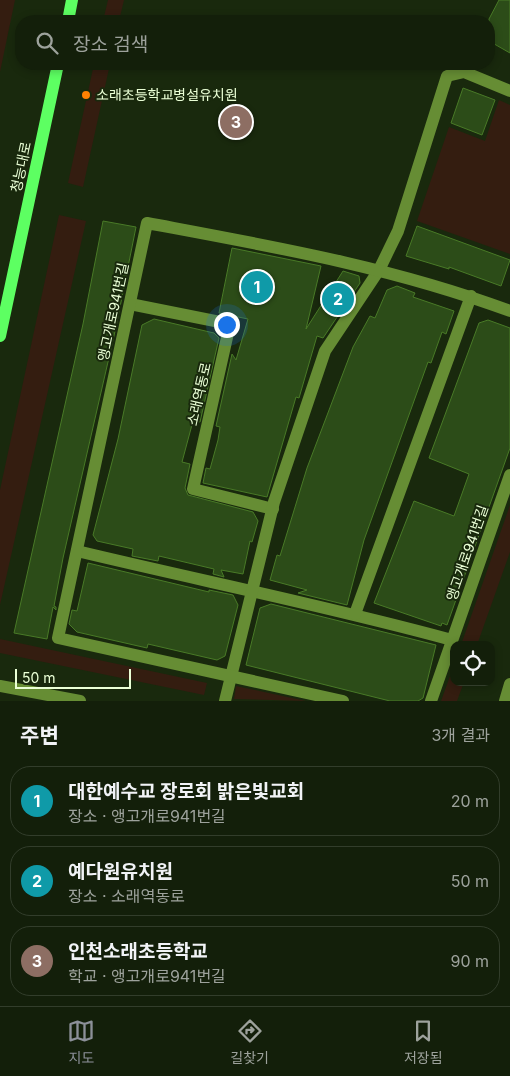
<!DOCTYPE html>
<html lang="ko">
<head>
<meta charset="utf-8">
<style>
	body { margin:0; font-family:Inter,"Noto Sans KR",sans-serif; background:#1c2713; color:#f1f3f6 }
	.controls { position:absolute; right:15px; bottom:15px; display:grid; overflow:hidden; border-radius:10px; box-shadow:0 2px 8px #0003 }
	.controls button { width:45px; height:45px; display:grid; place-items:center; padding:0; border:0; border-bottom:1px solid #323d2b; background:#131f0a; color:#f1f3f6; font:25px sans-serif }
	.scale { position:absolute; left:15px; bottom:12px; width:116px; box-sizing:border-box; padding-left:5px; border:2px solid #eaffd6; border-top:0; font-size:14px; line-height:18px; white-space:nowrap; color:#eaffd6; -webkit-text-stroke:4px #19290d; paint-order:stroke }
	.you { position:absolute; left:226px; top:324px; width:18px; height:18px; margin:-12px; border:4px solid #fff; border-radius:50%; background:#1a73e8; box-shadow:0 0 0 8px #1a73e833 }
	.badge { display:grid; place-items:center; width:32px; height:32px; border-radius:50%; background:#8c9099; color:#fff; font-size:16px; font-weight:700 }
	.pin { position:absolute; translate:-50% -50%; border:2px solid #fff; box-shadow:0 1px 5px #0006 }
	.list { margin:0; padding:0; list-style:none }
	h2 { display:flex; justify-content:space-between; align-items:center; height:65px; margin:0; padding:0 20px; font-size:21px }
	h2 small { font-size:16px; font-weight:400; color:#9da29c }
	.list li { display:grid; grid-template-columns:32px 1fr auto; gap:15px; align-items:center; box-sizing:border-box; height:70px; margin:0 10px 10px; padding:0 10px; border:1px solid #323d2b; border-radius:20px }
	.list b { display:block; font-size:19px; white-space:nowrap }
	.list p { margin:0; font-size:16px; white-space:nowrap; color:#9da29c }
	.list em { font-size:16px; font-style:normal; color:#9da29c }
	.icon { flex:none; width:28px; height:28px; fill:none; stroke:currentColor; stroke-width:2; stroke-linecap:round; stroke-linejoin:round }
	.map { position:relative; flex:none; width:510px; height:701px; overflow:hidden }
	.search { position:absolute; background:#131f0a; box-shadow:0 2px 8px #0003; left:15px; right:15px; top:15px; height:55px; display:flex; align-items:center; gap:12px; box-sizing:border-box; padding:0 18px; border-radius:20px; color:#9da29c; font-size:19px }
	.sheet { height:305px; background:#131f0a }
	nav { display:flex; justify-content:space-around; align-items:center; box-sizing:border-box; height:70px; border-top:1px solid #323d2b; background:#131f0a; font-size:14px; color:#9da29c }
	nav a { display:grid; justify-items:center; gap:2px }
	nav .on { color:#8c9099 }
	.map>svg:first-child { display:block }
	.green { fill:#341d10 }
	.building { fill:#2c4c18; stroke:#497a27 }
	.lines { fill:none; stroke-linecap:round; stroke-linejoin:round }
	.minor { stroke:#668d34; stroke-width:12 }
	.major { stroke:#5dff62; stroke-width:12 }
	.poi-dot { fill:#ff8102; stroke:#19290d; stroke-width:2 }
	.labels { text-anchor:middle; stroke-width:4; stroke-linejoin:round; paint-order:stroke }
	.poi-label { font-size:14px; fill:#eaffd6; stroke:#19290d; text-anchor:start }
	.street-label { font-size:14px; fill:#eaffd6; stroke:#19290d }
</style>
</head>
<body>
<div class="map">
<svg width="510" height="701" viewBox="0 0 510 701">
	<rect width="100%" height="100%" fill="#19290d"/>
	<!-- green -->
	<g class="green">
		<polygon points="0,0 15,0 0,72"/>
		<polygon points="108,0 124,0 119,21 103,21"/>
		<polygon points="94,64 110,64 83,187 68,183"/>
		<polygon points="499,100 510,105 510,254 417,221 449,127 485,141"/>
		<polygon points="59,215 86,221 0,605 0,490"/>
		<polygon points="510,505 510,552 477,645 461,645"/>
		<polygon points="0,639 207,683 204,695 0,653"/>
		<polygon points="454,665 454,682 464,682 457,701 441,701"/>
		<polygon points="236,686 306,701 234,699"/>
	</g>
	<!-- building -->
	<g class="building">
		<polygon points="499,0 510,0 510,53 489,41 489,19"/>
		<polygon points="463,88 495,100 482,135 451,123"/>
		<polygon points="103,221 136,227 116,327 63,558 54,606 56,607 56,610 53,607 47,639 14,633 83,324"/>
		<polygon points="417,226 510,260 501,286 449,267 449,269 406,256"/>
		<polygon points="232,248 321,266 306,329 343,271 359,276 360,283 323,338 317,336 299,398 296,397 267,497 203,483 206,468 210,469 218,440 220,427 216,426 232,354 236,360 248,319 219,313"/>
		<polygon points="397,286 415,293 413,297 454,311 446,334 442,332 431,363 428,362 364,540 347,605 298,593 307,590 270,580 277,555 280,556 307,468 353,347 370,316 375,318 387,290"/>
		<polygon points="154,319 214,333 219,338 200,422 193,421 182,462 190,464 185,488 188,495 253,512 258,521 252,542 250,541 243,574 221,570 224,577 213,574 214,569 159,556 158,561 132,556 133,549 97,541 93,535 118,439 142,325"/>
		<polygon points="488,320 510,328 510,448 447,625 442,623 441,626 374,603 414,501 454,516 469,474 429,458 479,323"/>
		<polygon points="88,563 209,592 209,590 233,595 238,605 225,656 217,660 148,644 147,648 77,632 69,624 72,610 77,611"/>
		<polygon points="271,604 436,645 423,698 418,701 390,701 246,665 260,608"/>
	</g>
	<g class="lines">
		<!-- minor -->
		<g class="minor">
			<polyline points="130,304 230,324 193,489 273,509"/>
			<path d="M77,551c125,30 251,55 375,89"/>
			<polyline points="355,614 471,296"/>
			<polyline points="0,686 80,701"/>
			<polyline points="225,701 274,502 325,351 379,270 398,231 447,76 464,72 510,91"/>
			<path d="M343,701l-285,-63 89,-415c123,23 245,44 363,88"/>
			<polyline points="431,701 510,475"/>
			<polyline points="505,701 510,684"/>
		</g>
		<!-- major -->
		<g class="major">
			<polyline points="68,21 72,0"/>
			<polyline points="0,336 58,64"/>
		</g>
	</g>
	<!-- markers -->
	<circle class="poi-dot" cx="86" cy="95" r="5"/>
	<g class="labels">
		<!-- poi labels -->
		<g class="poi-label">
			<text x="96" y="100">소래초등학교병설유치원</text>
		</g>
		<!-- street labels -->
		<g class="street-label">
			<text transform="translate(21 167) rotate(-78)" y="5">청능대로</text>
			<text transform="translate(113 312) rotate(-78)" y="5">앵고개로941번길</text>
			<text transform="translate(199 394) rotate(-77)" y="5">소래역동로</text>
			<text transform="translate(467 553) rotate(-71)" y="5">앵고개로941번길</text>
		</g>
	</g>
</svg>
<div class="controls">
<button><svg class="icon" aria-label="locate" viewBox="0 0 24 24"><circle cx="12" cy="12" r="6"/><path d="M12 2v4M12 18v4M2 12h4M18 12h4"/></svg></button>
</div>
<div class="scale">50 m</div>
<div class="you"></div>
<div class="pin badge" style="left:257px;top:287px;background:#0f9aa8">1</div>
<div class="pin badge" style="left:338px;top:299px;background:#0f9aa8">2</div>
<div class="pin badge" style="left:236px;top:122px;background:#8d6e63">3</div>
<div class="search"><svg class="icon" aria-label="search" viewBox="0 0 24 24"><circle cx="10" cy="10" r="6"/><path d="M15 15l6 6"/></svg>장소 검색</div>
</div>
<section class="sheet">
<h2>주변<small>3개 결과</small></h2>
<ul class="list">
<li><span class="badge" style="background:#0f9aa8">1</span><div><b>대한예수교 장로회 밝은빛교회</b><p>장소 · 앵고개로941번길</p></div><em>20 m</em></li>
<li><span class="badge" style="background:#0f9aa8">2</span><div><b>예다원유치원</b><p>장소 · 소래역동로</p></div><em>50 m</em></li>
<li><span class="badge" style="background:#8d6e63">3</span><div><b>인천소래초등학교</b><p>학교 · 앵고개로941번길</p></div><em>90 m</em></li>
</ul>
</section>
<nav>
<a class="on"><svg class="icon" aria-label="map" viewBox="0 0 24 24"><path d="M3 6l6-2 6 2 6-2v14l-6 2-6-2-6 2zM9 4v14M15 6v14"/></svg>지도</a>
<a><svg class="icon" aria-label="directions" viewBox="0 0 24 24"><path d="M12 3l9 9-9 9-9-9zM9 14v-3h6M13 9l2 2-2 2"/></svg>길찾기</a>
<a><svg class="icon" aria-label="saved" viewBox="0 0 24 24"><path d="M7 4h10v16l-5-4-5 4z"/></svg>저장됨</a>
</nav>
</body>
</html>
